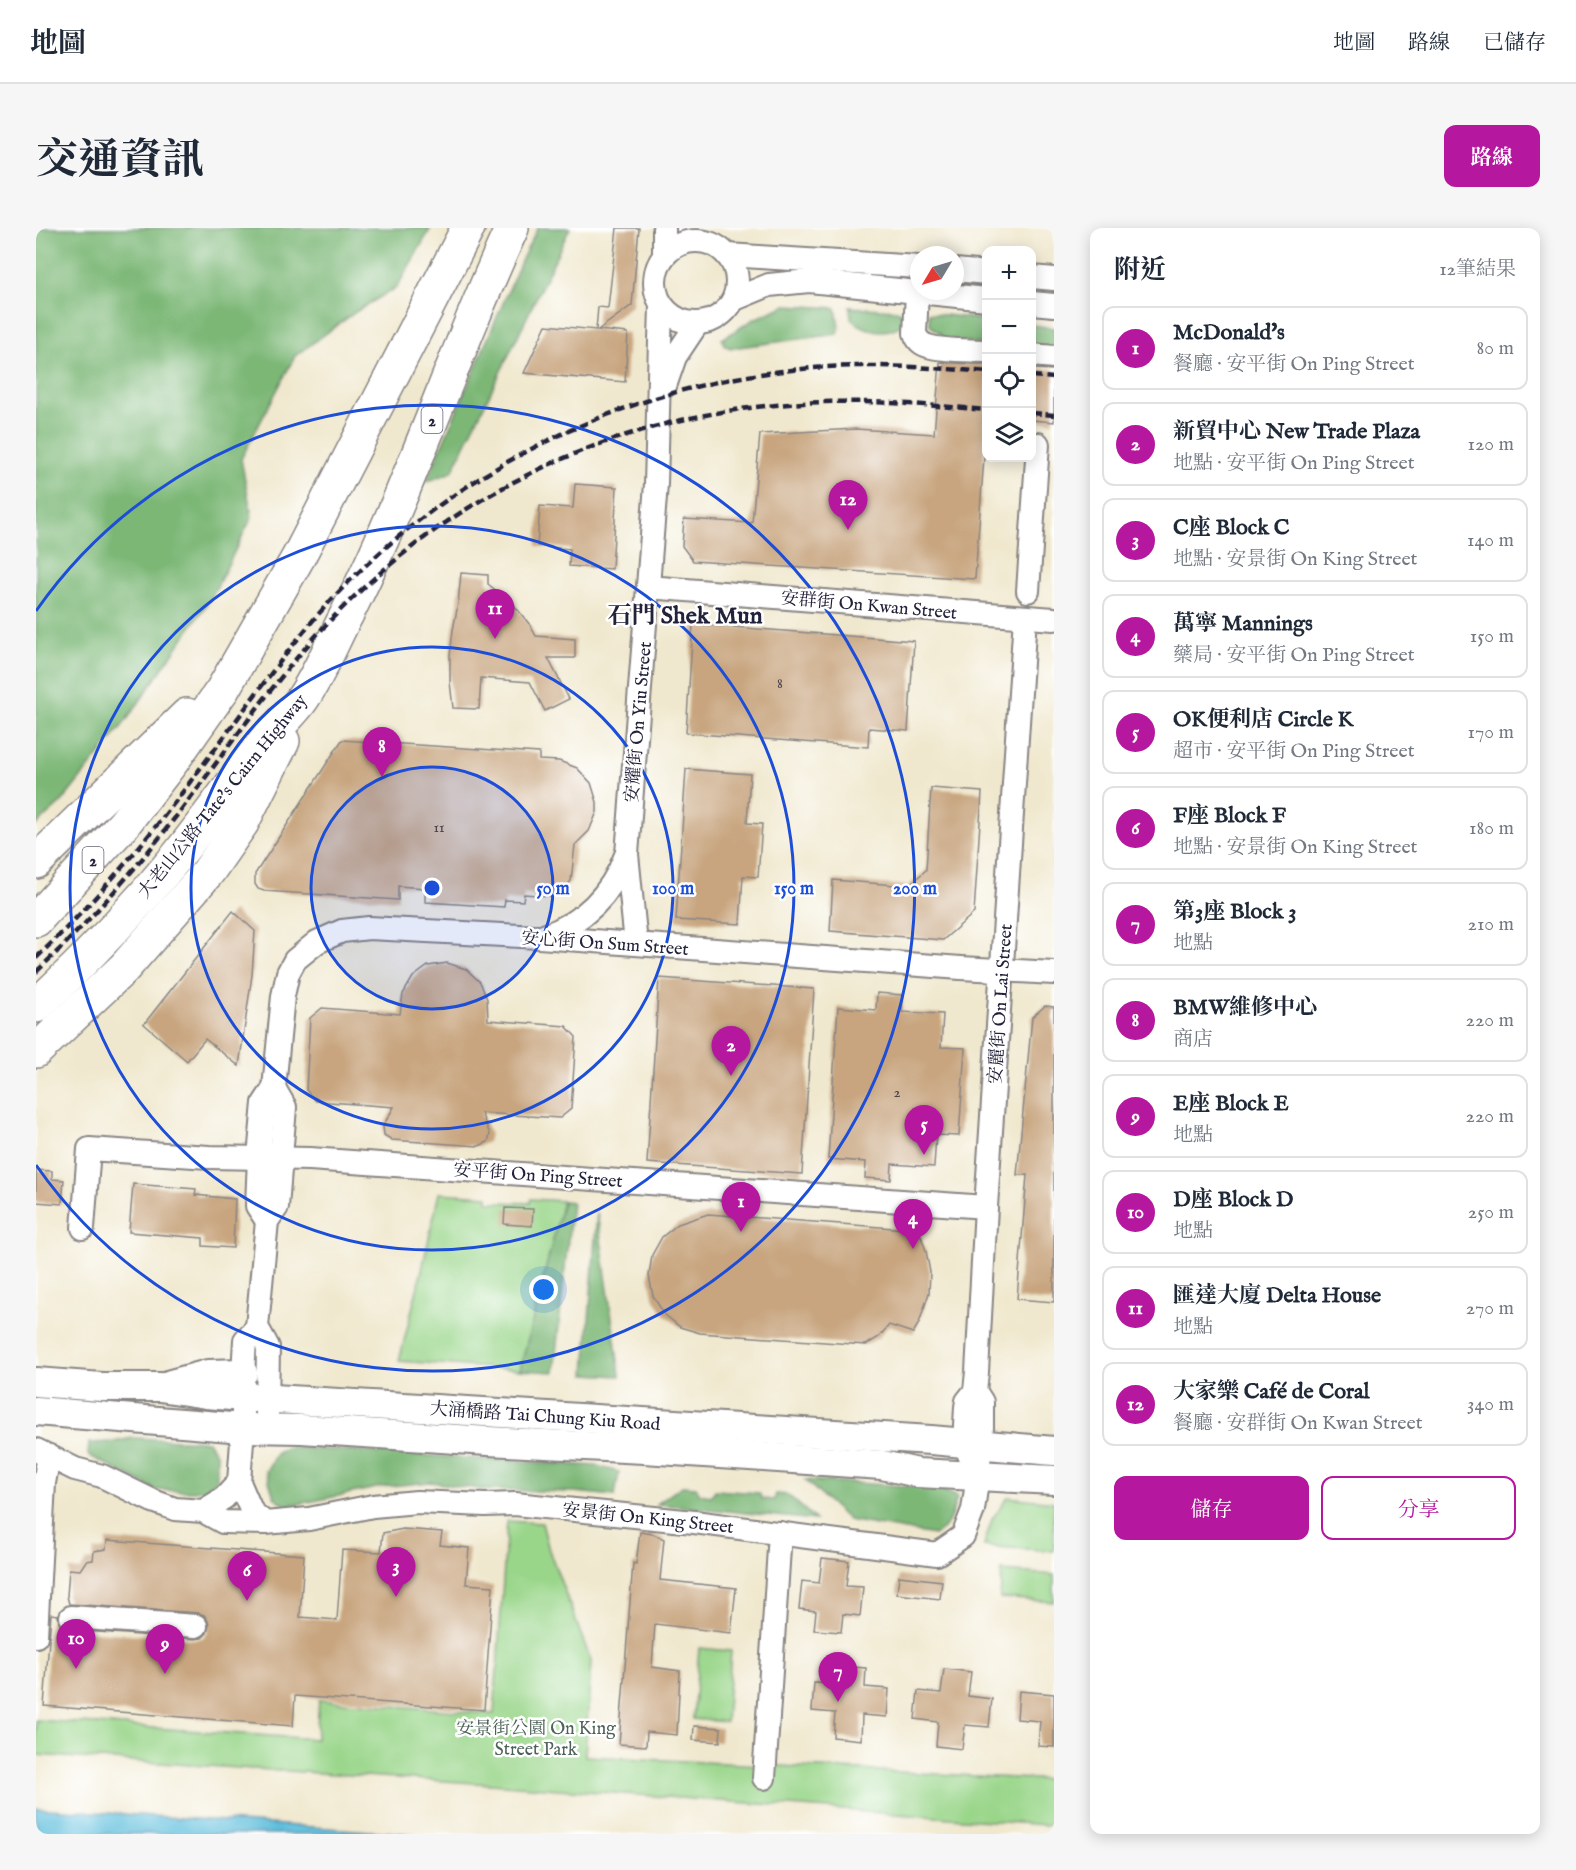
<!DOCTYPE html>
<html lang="zh-TW">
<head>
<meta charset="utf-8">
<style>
	body { margin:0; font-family:"IM FELL English","Noto Serif TC",serif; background:#f6f6f7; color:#1f2937 }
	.controls { position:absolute; right:18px; top:18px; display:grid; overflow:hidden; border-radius:12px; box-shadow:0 3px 15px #0003 }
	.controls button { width:54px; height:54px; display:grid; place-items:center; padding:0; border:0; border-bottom:2px solid #e0e1e3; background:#fff; color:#1f2937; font:30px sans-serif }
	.compass { position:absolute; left:874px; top:18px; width:54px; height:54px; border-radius:50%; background:#fff; box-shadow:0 3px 15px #0003; rotate:232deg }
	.you { position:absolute; left:508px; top:1062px; width:21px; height:21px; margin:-15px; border:4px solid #fff; border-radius:50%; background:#1a73e8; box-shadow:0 0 0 9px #1a73e833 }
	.badge { display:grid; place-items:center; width:39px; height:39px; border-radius:50%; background:#b5179e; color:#fff; font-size:20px; font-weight:700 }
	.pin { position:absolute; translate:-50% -50px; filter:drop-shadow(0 2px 3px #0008) }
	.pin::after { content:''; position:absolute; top:32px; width:21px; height:18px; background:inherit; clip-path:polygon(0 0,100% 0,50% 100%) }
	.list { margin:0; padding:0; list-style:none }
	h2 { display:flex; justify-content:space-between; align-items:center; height:78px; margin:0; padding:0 24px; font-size:26px }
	h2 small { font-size:20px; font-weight:400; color:#747a83 }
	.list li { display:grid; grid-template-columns:39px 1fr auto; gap:18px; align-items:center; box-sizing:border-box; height:84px; margin:0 12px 12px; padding:0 12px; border:2px solid #e0e1e3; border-radius:12px }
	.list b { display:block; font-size:22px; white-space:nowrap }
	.list p { margin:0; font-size:20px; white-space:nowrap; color:#747a83 }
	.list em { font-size:20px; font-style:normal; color:#747a83 }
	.actions { display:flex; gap:12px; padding:18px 24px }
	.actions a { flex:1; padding:14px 0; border:2px solid #b5179e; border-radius:12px; text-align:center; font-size:21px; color:#b5179e }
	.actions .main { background:#b5179e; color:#fff }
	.icon { flex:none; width:33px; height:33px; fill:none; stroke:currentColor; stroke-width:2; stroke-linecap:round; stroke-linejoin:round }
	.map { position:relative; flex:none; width:1018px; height:1606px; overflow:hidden; border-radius:12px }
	header { display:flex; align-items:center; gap:36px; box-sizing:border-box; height:84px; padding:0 30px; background:#fff; border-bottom:2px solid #e0e1e3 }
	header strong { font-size:28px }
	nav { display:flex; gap:33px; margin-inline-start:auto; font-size:21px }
	.intro { display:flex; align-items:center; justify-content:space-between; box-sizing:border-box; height:144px; padding:0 36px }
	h1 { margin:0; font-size:42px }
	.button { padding:15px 27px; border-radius:12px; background:#b5179e; color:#fff; font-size:21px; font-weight:700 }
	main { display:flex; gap:36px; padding:0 36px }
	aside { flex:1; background:#fff; border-radius:12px; box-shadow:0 3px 15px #0003 }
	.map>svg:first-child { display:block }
	.green { fill:#9ad68a; stroke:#5e7c62; stroke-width:1.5 }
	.forest { fill:#7bb776; stroke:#4e6c58; stroke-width:1.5 }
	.water { fill:#5cbddb; stroke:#3f708b; stroke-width:1.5 }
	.building { fill:#c8a57f }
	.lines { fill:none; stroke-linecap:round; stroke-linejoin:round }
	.minor-casing { stroke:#898584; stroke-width:26 }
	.major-casing { stroke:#898584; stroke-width:32 }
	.highway-casing { stroke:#898584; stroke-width:36 }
	.minor { stroke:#fff; stroke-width:22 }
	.major { stroke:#fff; stroke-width:28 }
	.highway { stroke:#fff; stroke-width:33 }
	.rail { stroke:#22223b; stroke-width:4.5; stroke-dasharray:9 4.5; stroke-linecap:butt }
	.ring { fill:none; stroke:#1d4ed8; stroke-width:3 }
	.labels { text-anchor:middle; stroke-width:5; stroke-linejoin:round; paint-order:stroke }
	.number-label { font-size:15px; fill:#4c434c }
	.shield { fill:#fff; stroke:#646476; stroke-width:1.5 }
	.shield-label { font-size:16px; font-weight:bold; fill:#22223b }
	.street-label { font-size:18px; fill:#22223b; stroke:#fff }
	.park-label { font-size:18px; fill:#4c6157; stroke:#fff }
	.district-label { font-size:24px; font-weight:bold; fill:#22223b; stroke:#fff }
	.centre { fill:#1d4ed8; stroke:#fff; stroke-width:3 }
	.ring-label { font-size:18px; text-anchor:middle; font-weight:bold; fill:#1d4ed8; stroke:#fff; stroke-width:5; stroke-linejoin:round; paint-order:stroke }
</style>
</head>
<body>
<header>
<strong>地圖</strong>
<nav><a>地圖</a><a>路線</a><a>已儲存</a></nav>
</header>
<div class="intro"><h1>交通資訊</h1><a class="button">路線</a></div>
<main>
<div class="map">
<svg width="1018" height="1606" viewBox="0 0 1018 1606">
	<rect width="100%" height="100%" fill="#fff"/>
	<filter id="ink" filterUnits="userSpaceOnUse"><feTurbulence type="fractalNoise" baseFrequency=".0167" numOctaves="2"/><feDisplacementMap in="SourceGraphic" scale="12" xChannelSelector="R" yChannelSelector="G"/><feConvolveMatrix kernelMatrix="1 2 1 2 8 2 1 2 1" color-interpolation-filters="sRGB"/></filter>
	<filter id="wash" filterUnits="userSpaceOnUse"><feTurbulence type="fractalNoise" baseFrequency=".008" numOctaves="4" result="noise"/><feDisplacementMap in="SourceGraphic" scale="24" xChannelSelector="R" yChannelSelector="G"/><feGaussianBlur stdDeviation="1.35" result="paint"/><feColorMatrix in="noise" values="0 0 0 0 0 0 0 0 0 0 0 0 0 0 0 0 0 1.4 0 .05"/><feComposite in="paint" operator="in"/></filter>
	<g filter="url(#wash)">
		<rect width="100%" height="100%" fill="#f0e8ce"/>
		<!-- green -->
		<g class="green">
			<polygon points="403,965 452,968 452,974 494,975 495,971 527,973 484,1142 363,1133 385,1046"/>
			<polygon points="972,1269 1018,1274 1018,1323 948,1318 956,1291"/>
			<polygon points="471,1293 506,1295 513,1322 555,1433 549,1528 1018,1552 1018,1596 1010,1597 454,1556 0,1527 0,1492 280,1511 283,1472 458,1486"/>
			<polygon points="966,1343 1018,1347 1018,1374 964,1370"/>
			<polygon points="663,1420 695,1423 690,1494 657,1491"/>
		</g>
		<!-- forest -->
		<g class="forest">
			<polygon points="0,0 395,0 361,59 321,83 259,128 205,231 216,289 175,370 90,493 25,575 0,597"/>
			<polygon points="502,0 534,0 416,244 390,254 486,31"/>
			<path d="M750,77l50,3 3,20 -2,6 -106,14c-6,-2 -8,-3 -9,-9l32,-20z"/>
			<path d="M814,79l46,3 9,3 -1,10c-16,13 -38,9 -53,-4z"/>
			<polygon points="893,85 950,92 950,117 910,111 894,97"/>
			<polygon points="996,97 1018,100 1018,123 996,121"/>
			<polygon points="527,973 536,974 518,1144 484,1142"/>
			<polygon points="561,984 584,1147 584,1148 549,1146"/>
			<polygon points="96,1210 172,1213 181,1227 181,1251 170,1262 151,1263 120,1262 52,1227 53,1215 78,1214"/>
			<polygon points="251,1219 561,1238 583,1244 579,1268 538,1264 451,1262 394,1254 345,1259 263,1276 249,1277 238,1269 230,1243 240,1226"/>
			<path d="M769,1252l133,8 19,9c-5,16 -7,31 -23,38l-86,-15z"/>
			<polygon points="646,1258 660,1259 664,1266 675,1268 679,1262 723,1265 726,1271 738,1272 740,1266 752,1267 780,1292 621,1276"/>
		</g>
		<!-- water -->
		<polygon class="water" points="0,1580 378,1606 0,1606"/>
		<g id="blocks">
			<!-- building -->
			<g class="building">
				<polygon points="581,0 603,0 596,77 562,102 592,105 589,154 488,145 510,97 560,102 562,79 572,80"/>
				<polygon points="904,134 951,137 951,188 939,351 657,333 646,318 648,291 716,295 724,206 820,201 898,206"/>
				<polygon points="996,141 1018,142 1018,194 996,192"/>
				<polygon points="539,256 581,259 576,341 533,338 534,321 501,318 504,278 537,280"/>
				<polygon points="425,345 452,347 452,356 478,377 494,397 500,408 539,411 539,430 512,430 533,471 509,483 494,454 445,450 443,481 417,480 414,454 414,428 417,402 422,376"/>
				<polygon points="657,396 878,413 872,503 833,500 832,519 650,505"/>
				<polygon points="306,512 503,525 503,532 523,533 541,540 555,555 561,574 561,584 553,603 539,617 535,653 526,663 520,666 513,668 488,666 487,673 469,672 468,679 389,674 389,660 362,658 362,672 228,663 222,661 219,656 219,646"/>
				<polygon points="650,541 714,546 711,595 726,596 722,649 707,648 704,696 640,692"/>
				<polygon points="895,560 946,564 938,685 907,712 794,703 797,652 872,658 890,642"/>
				<polygon points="197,683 219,703 216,747 203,838 169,811 151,833 108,796"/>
				<polygon points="411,735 430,741 444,754 451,771 452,792 530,798 540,809 535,881 524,890 445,885 454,906 452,914 443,918 356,912 348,907 347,898 358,879 280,873 270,862 274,790 286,780 364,786 367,766 377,749 392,738"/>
				<polygon points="623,750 778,761 766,946 611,935"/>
				<polygon points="841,765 867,767 866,784 907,786 905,819 929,820 923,908 900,907 898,939 856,936 855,952 829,950 830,934 792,931 802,779 840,782"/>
				<polygon points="1009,778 1018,779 1018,1074 981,1071 991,947 981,947 996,789"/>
				<polygon points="0,942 16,943 16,951 28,952 26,976 0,974"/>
				<polygon points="97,956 160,961 159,967 199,971 197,1020 167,1018 167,1010 93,1004"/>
				<polygon points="469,980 497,981 496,998 468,996"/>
				<polygon points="672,986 883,1002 890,1023 894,1044 893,1065 883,1095 877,1105 853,1097 843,1109 830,1117 664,1105 644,1099 628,1086 617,1068 613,1048 616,1027 626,1009 642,996"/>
				<polygon points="367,1301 406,1304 404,1317 433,1320 430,1356 457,1358 448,1482 259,1468 257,1498 8,1478 15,1386 22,1387 23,1395 28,1400 34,1402 159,1411 166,1410 171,1405 173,1398 172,1393 168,1387 162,1385 33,1376 31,1368 33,1341 44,1342 50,1333 57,1332 58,1323 70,1321 71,1312 268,1327 264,1389 301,1392 306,1322 345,1324 347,1305"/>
				<polygon points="604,1304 617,1306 628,1311 624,1352 700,1360 695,1405 619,1396 616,1439 644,1443 641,1507 611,1504 610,1518 583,1516 597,1335 600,1336"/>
				<polygon points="786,1330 813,1333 810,1358 827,1359 824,1388 807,1386 805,1404 778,1402 780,1383 763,1381 766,1353 783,1355"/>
				<polygon points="863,1348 906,1353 904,1371 861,1366"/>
				<polygon points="803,1438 830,1440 829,1459 853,1461 851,1489 826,1487 825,1512 797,1509 799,1485 776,1483 778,1455 802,1456"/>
				<polygon points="908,1441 935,1444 932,1468 956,1471 953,1499 929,1497 926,1521 900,1518 902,1494 879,1491 882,1463 905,1465"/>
				<polygon points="983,1463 1018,1466 1018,1519 1002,1518 1004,1493 981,1491"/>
				<polygon points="658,1498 685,1500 684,1514 657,1512"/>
			</g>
		</g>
	</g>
	<g filter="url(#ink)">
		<use href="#blocks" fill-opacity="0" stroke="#898584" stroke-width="1.5"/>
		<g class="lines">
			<defs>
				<g id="minor">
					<circle cx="660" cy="54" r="41"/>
					<polyline points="692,27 883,39"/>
					<polyline points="628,28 628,0"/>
					<polyline points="919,42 951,45"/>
					<polyline points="996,49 1018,51"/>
					<path d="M881,64l-2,41c2,7 6,11 13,13 15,5 42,4 59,5"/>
					<polyline points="699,71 733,57 773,53 951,71"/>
					<polyline points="996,75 1018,77"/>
					<polyline points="996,127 1018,129"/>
					<polyline points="629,158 639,129 661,96"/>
					<polyline points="612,359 1018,391"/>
					<polyline points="992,363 1002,216"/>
					<path d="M508,708c40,-14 67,-41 82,-81"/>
					<polyline points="600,716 591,626 620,256 625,77"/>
					<polyline points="231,993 221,978 223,929 228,875 238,860 247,768 252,745 259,732 281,714 306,703 333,700 503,709 925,740 1018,745"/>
					<polyline points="47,1000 53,921 173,929 274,931 950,979"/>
					<polyline points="221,1099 209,1112 207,1145 207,1200 203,1254 216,1284 229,1295"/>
					<polyline points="231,1185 232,1119 221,1099 231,993 241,979 249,879 238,860"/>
					<polyline points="0,1222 39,1241 66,1248 117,1273 139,1281 167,1283 187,1294 229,1295 273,1291 337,1278 381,1274 449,1277 479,1276 658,1294 901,1326 927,1308 937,1282 942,1247 946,1199 946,1174 939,1163"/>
					<polyline points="934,1229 928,1215 930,1179 931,1173 939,1163 941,1144 950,979 989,389"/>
					<polyline points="167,1283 188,1270 203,1254"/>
					<polyline points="35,1389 160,1398"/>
					<polyline points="0,1408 8,1255 13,1228"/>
					<polyline points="728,1550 744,1305"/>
				</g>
				<g id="major">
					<polyline points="0,1154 66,1159 124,1159 170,1166 208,1169 895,1212 1018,1223"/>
					<polyline points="135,1156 172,1146 207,1145"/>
					<polyline points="0,1183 207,1200 265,1201 452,1213 608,1221 846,1237 882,1245 1018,1252"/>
				</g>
				<g id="highway">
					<polyline points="0,634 151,487"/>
					<polyline points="0,692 87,597 135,535 187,461 263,328 432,0"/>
					<path d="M0,778c51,-47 99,-98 143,-152 28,-35 54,-72 81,-107 13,-18 31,-31 43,-49 18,-27 30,-58 45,-86 63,-125 105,-258 164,-384"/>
					<polyline points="0,823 88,740 172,644 206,595 247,513"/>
				</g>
			</defs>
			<!-- minor casing -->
			<use href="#minor" class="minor-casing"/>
			<!-- major casing -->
			<use href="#major" class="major-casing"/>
			<!-- highway casing -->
			<use href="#highway" class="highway-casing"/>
			<!-- minor -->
			<use href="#minor" class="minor"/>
			<!-- major -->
			<use href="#major" class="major"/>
			<!-- highway -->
			<use href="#highway" class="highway"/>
			<!-- rail -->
			<g class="rail">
				<polyline points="996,148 1018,150"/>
				<polyline points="996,185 1018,187"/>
				<path d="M0,730c59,-56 112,-119 160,-184 40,-52 77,-106 119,-156 121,-140 304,-233 487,-249 61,-6 123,-2 185,3"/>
				<path d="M0,744c47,-44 91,-93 131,-144 45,-57 86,-118 133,-174 128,-151 305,-240 503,-251 61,-4 123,2 184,7"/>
			</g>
		</g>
	</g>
	<!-- distance rings -->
	<circle cx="396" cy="660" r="121" fill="#1d4ed8" fill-opacity=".12"/>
	<g class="ring">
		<circle cx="396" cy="660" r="121"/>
		<circle cx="396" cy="660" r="241"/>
		<circle cx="396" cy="660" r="362"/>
		<path d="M0 383A483 483 0 1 1 0 937"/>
	</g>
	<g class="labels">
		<!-- number labels -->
		<g class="number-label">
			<text x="744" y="460">8</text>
			<text x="403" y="604">11</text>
			<text x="861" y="869">2</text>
		</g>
		<!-- shield labels -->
		<g class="shield">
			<rect x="385.5" y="179" width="21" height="26" rx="4.5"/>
			<rect x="46.5" y="619" width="21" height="26" rx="4.5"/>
		</g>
		<g class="shield-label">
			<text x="396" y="198">2</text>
			<text x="57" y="638">2</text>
		</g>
		<!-- street labels -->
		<g class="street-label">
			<text transform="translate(833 377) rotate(5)" y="6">安群街 On Kwan Street</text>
			<text transform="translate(602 494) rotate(-85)" y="6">安耀街 On Yiu Street</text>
			<text transform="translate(186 568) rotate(-51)" y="6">大老山公路 Tate's Cairn Highway</text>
			<text transform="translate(569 715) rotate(4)" y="6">安心街 On Sum Street</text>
			<text transform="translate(964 776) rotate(-86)" y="6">安麗街 On Lai Street</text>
			<text transform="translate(502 947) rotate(4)" y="6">安平街 On Ping Street</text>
			<text transform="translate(509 1188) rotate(4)" y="6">大涌橋路 Tai Chung Kiu Road</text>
			<text transform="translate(612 1290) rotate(6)" y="6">安景街 On King Street</text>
		</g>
		<!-- park labels -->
		<g class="park-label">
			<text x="500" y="1506">安景街公園 On King<tspan x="500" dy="21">Street Park</tspan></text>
		</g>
		<!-- district labels -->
		<g class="district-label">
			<text x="649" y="395">石門 Shek Mun</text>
		</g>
	</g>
	<circle cx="396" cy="660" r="9" class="centre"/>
	<g class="ring-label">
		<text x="517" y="666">50 m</text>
		<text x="637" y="666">100 m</text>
		<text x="758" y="666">150 m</text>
		<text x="879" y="666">200 m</text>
	</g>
</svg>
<div class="controls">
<button>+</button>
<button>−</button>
<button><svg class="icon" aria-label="locate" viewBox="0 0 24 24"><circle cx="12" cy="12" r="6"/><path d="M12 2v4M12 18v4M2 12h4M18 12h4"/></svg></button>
<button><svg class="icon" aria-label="layers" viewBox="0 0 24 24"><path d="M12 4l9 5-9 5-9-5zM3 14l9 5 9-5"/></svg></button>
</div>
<svg class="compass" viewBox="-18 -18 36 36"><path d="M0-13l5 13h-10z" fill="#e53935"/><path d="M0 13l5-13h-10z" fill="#747a83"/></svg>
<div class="you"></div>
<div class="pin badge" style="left:705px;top:1004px">1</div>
<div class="pin badge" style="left:695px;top:848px">2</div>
<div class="pin badge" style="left:360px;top:1369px">3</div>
<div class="pin badge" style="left:877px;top:1021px">4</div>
<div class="pin badge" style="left:888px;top:927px">5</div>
<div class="pin badge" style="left:211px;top:1373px">6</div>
<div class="pin badge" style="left:802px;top:1474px">7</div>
<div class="pin badge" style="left:346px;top:549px">8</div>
<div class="pin badge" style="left:129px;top:1446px">9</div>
<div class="pin badge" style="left:40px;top:1441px">10</div>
<div class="pin badge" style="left:459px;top:411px">11</div>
<div class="pin badge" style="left:812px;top:302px">12</div>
</div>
<aside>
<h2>附近<small>12筆結果</small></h2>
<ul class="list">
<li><span class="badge">1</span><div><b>McDonald's</b><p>餐廳 · 安平街 On Ping Street</p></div><em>80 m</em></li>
<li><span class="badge">2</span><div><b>新貿中心 New Trade Plaza</b><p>地點 · 安平街 On Ping Street</p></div><em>120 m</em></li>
<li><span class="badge">3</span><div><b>C座 Block C</b><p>地點 · 安景街 On King Street</p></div><em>140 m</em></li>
<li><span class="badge">4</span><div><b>萬寧 Mannings</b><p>藥局 · 安平街 On Ping Street</p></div><em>150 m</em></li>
<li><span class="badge">5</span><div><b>OK便利店 Circle K</b><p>超市 · 安平街 On Ping Street</p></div><em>170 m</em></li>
<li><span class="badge">6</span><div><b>F座 Block F</b><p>地點 · 安景街 On King Street</p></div><em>180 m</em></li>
<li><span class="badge">7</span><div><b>第3座 Block 3</b><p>地點</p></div><em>210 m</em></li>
<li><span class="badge">8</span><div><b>BMW維修中心</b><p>商店</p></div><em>220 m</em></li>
<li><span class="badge">9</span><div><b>E座 Block E</b><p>地點</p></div><em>220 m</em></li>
<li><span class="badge">10</span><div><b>D座 Block D</b><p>地點</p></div><em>250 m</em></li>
<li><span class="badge">11</span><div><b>匯達大廈 Delta House</b><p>地點</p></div><em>270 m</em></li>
<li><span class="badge">12</span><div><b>大家樂 Café de Coral</b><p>餐廳 · 安群街 On Kwan Street</p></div><em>340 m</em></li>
</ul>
<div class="actions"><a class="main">儲存</a><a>分享</a></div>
</aside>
</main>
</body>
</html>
